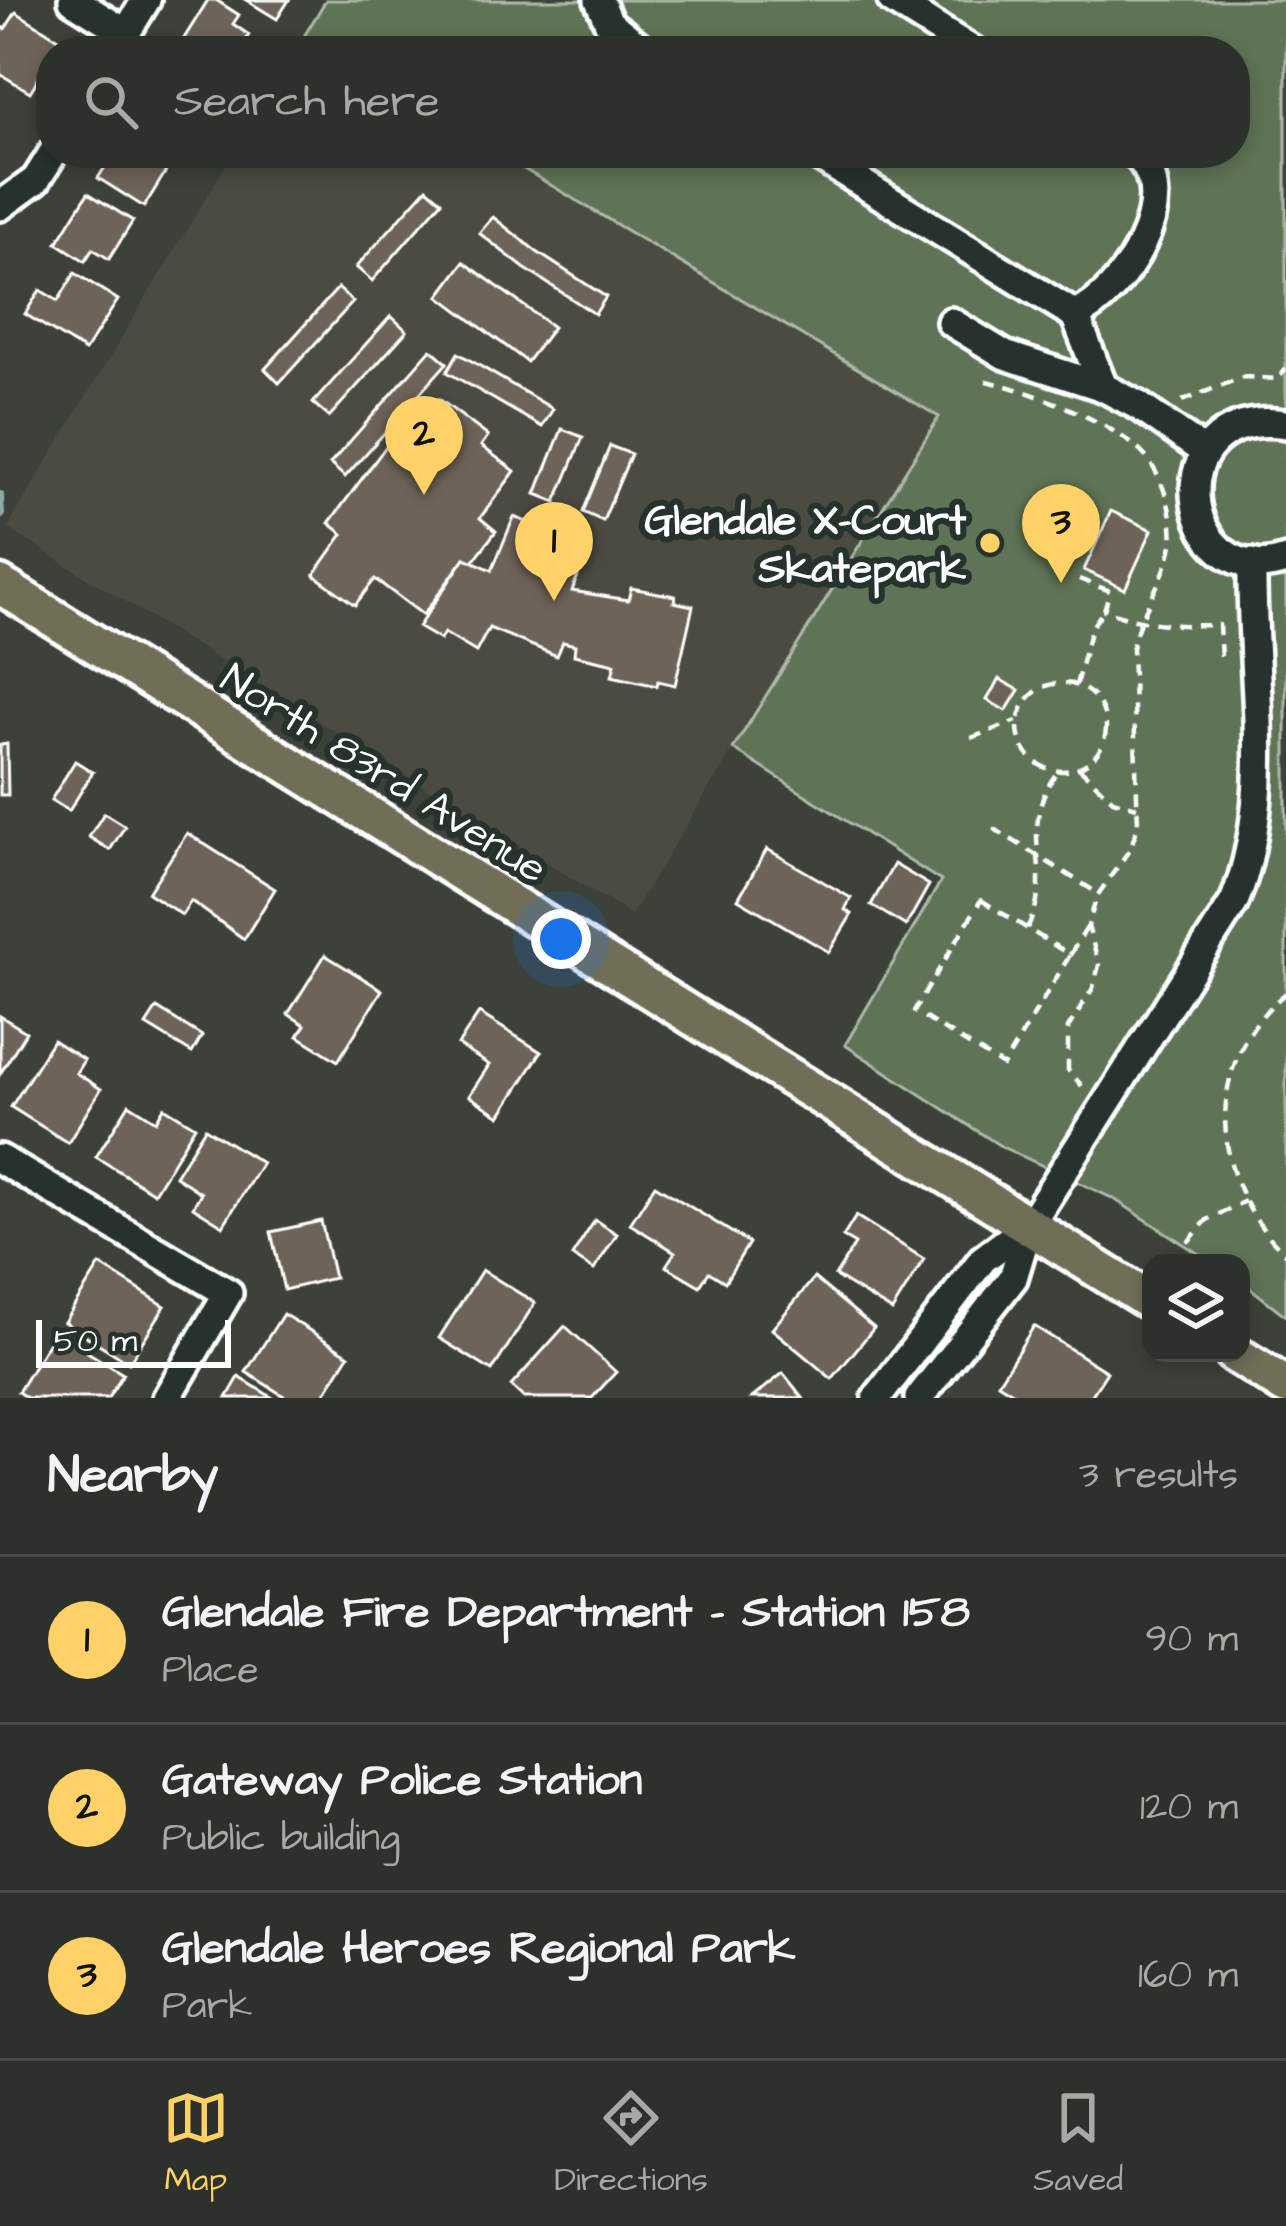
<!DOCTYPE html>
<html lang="en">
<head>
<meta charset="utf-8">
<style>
	body { margin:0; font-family:"Architects Daughter",sans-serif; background:#353934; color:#f1f3f6 }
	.controls { position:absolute; right:36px; bottom:36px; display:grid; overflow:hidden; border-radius:24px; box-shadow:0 6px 18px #0003 }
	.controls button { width:108px; height:108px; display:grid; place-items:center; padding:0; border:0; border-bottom:3px solid #484c48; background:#2d312c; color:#f1f3f6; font:60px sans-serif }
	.scale { position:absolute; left:36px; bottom:30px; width:195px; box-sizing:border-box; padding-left:12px; border:6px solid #fff; border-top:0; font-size:33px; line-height:42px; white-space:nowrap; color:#fff; -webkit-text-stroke:9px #26332d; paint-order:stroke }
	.you { position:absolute; left:561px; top:939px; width:42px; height:42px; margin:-30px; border:9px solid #fff; border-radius:50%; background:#1a73e8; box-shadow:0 0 0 18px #1a73e833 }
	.badge { display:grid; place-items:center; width:78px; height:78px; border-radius:50%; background:#ffd166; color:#111; font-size:39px; font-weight:700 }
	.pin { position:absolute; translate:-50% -99px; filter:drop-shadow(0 3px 6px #0008) }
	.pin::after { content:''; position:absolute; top:63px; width:42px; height:36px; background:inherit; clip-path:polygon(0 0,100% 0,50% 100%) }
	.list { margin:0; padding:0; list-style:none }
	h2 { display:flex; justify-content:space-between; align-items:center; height:156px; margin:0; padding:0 48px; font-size:51px }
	h2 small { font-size:39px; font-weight:400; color:#a7a9a9 }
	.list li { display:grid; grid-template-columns:78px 1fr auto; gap:36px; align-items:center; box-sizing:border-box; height:168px; padding:0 48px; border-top:3px solid #484c48 }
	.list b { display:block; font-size:45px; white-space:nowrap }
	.list p { margin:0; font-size:39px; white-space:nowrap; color:#a7a9a9 }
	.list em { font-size:39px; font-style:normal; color:#a7a9a9 }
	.icon { flex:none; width:66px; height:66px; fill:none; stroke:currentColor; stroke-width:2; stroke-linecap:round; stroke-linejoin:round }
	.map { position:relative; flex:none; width:1286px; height:1398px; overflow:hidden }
	.search { position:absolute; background:#2d312c; box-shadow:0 6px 18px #0003; left:36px; right:36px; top:36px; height:132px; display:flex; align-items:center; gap:30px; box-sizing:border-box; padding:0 42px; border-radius:48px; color:#a7a9a9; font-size:45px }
	.sheet { height:660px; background:#2d312c }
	nav { display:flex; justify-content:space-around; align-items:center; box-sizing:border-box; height:168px; border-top:3px solid #484c48; background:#2d312c; font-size:33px; color:#a7a9a9 }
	nav a { display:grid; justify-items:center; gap:6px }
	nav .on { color:#ffd166 }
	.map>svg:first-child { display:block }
	.built { fill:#4b4b43 }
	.green { fill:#5f7357; stroke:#afb9ab; stroke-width:3 }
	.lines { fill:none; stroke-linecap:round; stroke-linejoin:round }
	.stream { stroke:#92a7a9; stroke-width:8 }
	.building { fill:#6e6359; stroke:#fff; stroke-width:3 }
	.minor-casing { stroke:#fff; stroke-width:36 }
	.major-casing { stroke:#fff; stroke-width:45 }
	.path { stroke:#fff; stroke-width:4.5; stroke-dasharray:12 9; stroke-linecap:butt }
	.minor { stroke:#26332d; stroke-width:27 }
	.major { stroke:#716e59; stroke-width:36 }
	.poi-dot { fill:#ffd166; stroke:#26332d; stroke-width:4.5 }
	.labels { text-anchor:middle; stroke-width:12; stroke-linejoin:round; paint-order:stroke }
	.poi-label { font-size:42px; font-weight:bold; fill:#fff; stroke:#26332d; text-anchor:end }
	.street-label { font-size:42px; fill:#fff; stroke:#26332d }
</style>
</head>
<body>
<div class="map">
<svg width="1286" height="1398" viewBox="0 0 1286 1398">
	<rect width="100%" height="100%" fill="#3c413a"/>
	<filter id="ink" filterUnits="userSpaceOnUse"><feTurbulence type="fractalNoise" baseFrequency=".00833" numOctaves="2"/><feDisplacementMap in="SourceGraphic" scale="24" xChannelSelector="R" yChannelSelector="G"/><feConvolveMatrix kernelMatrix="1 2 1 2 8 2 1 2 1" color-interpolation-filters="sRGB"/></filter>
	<g filter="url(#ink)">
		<!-- built -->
		<polygon class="built" points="233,153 497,153 939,417 631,915 7,528"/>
		<!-- green -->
		<polygon class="green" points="326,0 1286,0 1286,1316 1241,1281 1241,1263 1213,1263 1114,1199 1002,1147 845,1045 941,881 733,749 939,417 497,153 1235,153 1235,51 326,51 303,38"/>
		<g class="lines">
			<!-- stream -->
			<polyline class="stream" points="0,495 1,515"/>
		</g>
		<!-- building -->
		<g class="building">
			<polygon points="208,0 216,0 239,15 233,24 249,35 239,51 178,48"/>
			<polygon points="246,0 289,0 277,19"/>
			<polygon points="16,12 62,41 56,51 51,51 51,58 30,92 0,74 0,26 5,29"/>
			<polygon points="114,153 172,153 176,155 144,207 98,178"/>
			<polygon points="427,188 442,201 372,281 356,267"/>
			<polygon points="88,193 133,221 109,259 93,249 85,261 57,243"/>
			<polygon points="493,217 537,252 606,297 595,314 524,268 479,233"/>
			<polygon points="464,262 553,327 527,362 439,296"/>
			<polygon points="75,273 118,300 85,351 25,314 40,290 58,301"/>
			<polygon points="338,288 353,302 279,383 265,369"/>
			<polygon points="391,316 407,331 329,417 313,403"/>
			<polygon points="431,349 447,363 345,477 330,464"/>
			<polygon points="458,353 553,409 542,427 447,372"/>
			<polygon points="439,399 488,436 481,446 515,471 480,518 496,531 472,563 465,558 423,615 375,579 355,605 314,575 343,534 329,523 401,426 413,435"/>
			<polygon points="562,429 583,437 556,502 536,494"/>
			<polygon points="610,446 631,454 603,521 583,512"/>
			<polygon points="1111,511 1152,530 1125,589 1084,570"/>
			<polygon points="514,517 589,547 572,591 628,600 631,588 675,596 674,602 693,606 675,685 658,681 657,686 612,676 615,664 574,655 575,645 563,642 557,656 489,628 476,652 444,633 440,640 418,627 465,558 492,570"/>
			<polygon points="999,679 1019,690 1006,711 987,700"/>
			<polygon points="7,744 8,795 0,795 0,745"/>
			<polygon points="75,761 93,772 69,811 51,800"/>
			<polygon points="104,813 125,826 110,850 89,837"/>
			<polygon points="187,833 275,889 244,939 191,901 182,915 148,893"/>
			<polygon points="767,849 851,898 845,910 852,914 829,952 738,899"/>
			<polygon points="894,864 929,885 906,926 871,905"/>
			<polygon points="325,955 382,990 338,1061 298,1036 305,1025 288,1014"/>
			<polygon points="157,1008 202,1036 192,1053 146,1025"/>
			<polygon points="479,1013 541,1052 500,1116 469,1096 489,1065 458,1045"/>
			<polygon points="0,1016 26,1032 0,1074"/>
			<polygon points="53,1040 84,1060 76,1073 101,1089 68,1143 11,1107"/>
			<polygon points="129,1104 156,1121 164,1107 195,1126 154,1193 96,1157"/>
			<polygon points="205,1128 262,1163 223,1226 193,1207 201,1193 175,1176"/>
			<polygon points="655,1185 749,1243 725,1282 709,1272 700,1286 666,1266 675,1252 630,1224"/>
			<polygon points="856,1216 924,1259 892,1311 835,1276 855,1244 843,1237"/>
			<polygon points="595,1220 617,1234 594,1270 572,1256"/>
			<polygon points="321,1221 334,1278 284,1290 271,1232"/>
			<polygon points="100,1265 165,1306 129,1363 64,1322"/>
			<polygon points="482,1270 535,1303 492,1371 439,1338"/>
			<polygon points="814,1278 874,1328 832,1379 772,1329"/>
			<polygon points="283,1314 349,1355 322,1398 287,1398 246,1372"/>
			<polygon points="565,1326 616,1372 592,1398 524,1398 511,1386"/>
			<polygon points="1034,1326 1107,1372 1090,1398 1022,1398 998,1383"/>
			<polygon points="55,1332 123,1374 108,1398 27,1398 18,1392"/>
			<polygon points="783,1373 803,1398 752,1398"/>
			<polygon points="239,1377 273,1398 227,1398"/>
		</g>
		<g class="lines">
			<defs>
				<g id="minor">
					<polyline points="73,0 126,33"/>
					<polyline points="599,0 609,23 645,51"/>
					<polyline points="892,0 973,51"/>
					<polyline points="115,51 146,0"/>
					<polyline points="813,153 1075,315 1103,387"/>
					<polyline points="0,206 36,180 53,153"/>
					<path d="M1075,315c47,-19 112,-119 59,-162"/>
					<polyline points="951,322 1005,355 1103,387 1139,406 1205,452"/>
					<path d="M1286,424c-135,-19 -107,172 0,136"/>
					<polyline points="0,1159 228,1293 167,1398"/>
					<polyline points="877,1398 983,1259 1029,1225"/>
					<path d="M919,1398l94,-120 16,-53 205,-323c43,-105 16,-227 18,-339"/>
				</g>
				<g id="major">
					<polyline points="0,585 1151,1302"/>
					<polyline points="1233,1353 1286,1386"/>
				</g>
			</defs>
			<!-- minor casing -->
			<use href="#minor" class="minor-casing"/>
			<!-- major casing -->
			<use href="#major" class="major-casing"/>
			<!-- path -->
			<g class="path">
				<path d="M986,381c44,9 130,42 159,75 18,21 30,60 27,88 -4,31 -33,68 -40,104l6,178 -8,23 -33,47 -9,30 11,39 -6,23 -25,40v42l14,16"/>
				<polyline points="1182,401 1243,377 1278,379 1286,369"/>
				<path d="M1079,579l31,12 -6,19c43,15 71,16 115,15l2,33"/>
				<circle cx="1062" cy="727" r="44"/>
				<polyline points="1076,685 1091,628 1104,610"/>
				<polyline points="971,738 1017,721"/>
				<polyline points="1079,768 1113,800 1137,807"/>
				<polyline points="993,828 1099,894"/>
				<polygon points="981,900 1070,955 1003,1066 914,1011"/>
				<path d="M1027,928c31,-56 -13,-99 31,-157"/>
				<polyline points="1070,955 1088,926"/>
				<path d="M1286,993c-85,67 -77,191 0,261"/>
				<polyline points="1188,1242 1207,1220 1245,1201"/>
			</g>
			<!-- minor -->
			<use href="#minor" class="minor"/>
			<!-- major -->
			<use href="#major" class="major"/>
		</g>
	</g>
	<!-- markers -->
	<circle class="poi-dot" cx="990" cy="543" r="12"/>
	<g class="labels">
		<!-- poi labels -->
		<g class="poi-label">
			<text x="966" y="534">Glendale X-Court<tspan x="966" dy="48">Skatepark</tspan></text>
		</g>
		<!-- street labels -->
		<g class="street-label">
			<text transform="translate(385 772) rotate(32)" y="15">North 83rd Avenue</text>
		</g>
	</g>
</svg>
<div class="controls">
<button><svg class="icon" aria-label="layers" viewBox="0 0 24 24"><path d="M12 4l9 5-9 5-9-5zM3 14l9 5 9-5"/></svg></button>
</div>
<div class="scale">50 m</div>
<div class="you"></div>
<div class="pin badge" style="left:554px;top:601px">1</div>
<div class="pin badge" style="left:424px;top:495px">2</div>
<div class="pin badge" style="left:1061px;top:583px">3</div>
<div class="search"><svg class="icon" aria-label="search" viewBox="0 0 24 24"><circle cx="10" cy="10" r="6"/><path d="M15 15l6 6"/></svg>Search here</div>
</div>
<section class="sheet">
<h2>Nearby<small>3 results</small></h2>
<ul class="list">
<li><span class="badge">1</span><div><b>Glendale Fire Department - Station 158</b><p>Place</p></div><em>90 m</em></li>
<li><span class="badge">2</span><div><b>Gateway Police Station</b><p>Public building</p></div><em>120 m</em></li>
<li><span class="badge">3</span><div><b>Glendale Heroes Regional Park</b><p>Park</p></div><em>160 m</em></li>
</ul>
</section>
<nav>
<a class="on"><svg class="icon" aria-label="map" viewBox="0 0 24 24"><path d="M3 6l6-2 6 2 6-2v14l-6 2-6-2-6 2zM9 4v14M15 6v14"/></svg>Map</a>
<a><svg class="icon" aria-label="directions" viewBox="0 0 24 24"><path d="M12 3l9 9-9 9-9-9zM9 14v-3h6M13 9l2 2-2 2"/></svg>Directions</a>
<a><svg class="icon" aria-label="saved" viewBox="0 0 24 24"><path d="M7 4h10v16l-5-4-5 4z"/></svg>Saved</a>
</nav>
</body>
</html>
